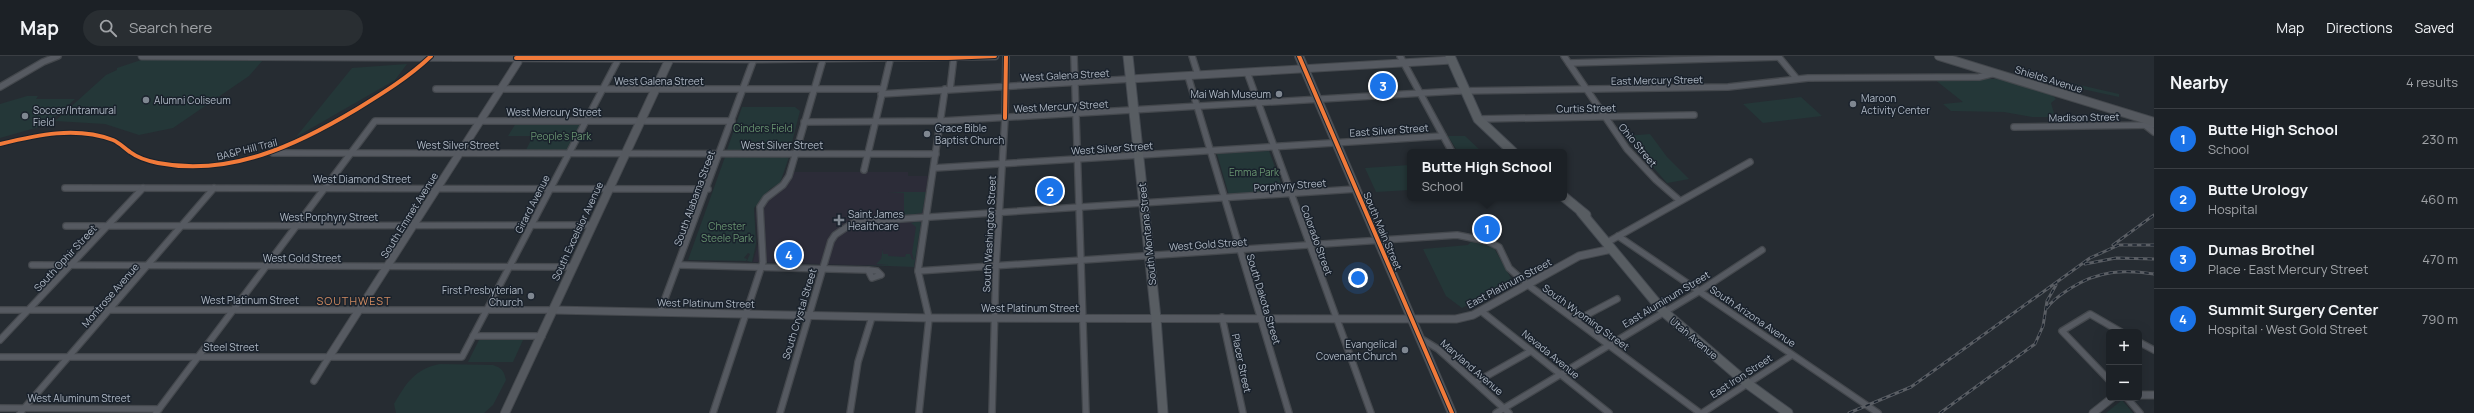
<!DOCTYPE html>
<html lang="en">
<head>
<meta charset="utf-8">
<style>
	body { margin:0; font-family:Manrope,sans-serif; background:#292e32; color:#f1f3f6 }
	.controls { position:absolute; right:12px; bottom:12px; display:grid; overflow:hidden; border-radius:6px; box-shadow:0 4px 16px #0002 }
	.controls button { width:36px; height:36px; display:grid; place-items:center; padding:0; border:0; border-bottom:1px solid #3a3e43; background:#1c2126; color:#f1f3f6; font:20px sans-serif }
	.you { position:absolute; left:1358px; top:222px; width:14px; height:14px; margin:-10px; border:3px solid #fff; border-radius:50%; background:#1a73e8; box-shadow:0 0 0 6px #1a73e833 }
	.badge { display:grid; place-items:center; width:26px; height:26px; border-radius:50%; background:#1a73e8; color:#fff; font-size:13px; font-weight:700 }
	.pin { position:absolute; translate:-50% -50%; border:2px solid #fff; box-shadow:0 1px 4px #0006 }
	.popup { position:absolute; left:1407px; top:93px; width:160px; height:52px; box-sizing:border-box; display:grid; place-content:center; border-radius:6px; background:#1c2126; filter:drop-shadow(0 1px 3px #0005); font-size:13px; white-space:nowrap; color:#a0a3a7 }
	.popup b { font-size:15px; color:#f1f3f6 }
	.popup::after { content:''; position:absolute; left:50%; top:100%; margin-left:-8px; border:8px solid transparent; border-top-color:#1c2126 }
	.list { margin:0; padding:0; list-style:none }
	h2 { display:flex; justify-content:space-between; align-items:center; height:52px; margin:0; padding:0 16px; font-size:17px }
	h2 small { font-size:13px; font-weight:400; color:#a0a3a7 }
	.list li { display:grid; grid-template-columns:26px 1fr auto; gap:12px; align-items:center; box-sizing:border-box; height:60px; padding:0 16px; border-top:1px solid #3a3e43 }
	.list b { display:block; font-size:15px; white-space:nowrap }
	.list p { margin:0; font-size:13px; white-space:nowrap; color:#a0a3a7 }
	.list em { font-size:13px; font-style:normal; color:#a0a3a7 }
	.icon { flex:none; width:22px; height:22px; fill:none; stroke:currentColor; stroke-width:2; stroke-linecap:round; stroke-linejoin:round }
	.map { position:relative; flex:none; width:2154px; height:357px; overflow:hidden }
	header { display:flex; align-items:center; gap:24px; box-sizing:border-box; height:56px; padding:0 20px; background:#1c2126; border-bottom:1px solid #3a3e43 }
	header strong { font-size:19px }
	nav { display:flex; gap:22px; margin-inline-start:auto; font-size:14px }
	.search { width:280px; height:36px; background:#292e32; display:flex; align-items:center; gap:10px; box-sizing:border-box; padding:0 14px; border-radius:22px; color:#a0a3a7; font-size:15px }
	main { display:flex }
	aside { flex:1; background:#1c2126 }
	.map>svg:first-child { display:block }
	.medical { fill:#2c2c38 }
	.green { fill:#243738 }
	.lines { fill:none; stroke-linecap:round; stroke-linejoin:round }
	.minor-casing { stroke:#44484d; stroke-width:8 }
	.tertiary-casing { stroke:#44484d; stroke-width:9 }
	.secondary-casing { stroke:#44484d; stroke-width:10 }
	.primary-casing { stroke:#43484f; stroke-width:11 }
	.minor { stroke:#565a61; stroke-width:5.5 }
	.tertiary { stroke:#565a61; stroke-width:7 }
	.secondary { stroke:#55595f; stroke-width:8 }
	.primary { stroke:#585d62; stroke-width:9 }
	.rail-casing { stroke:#5a5e64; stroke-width:3 }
	.rail { stroke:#1a222c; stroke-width:1.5; stroke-dasharray:4.5; stroke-linecap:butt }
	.cycleway-casing { stroke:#1a222c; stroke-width:6 }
	.cycleway { stroke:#f17a3a; stroke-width:4 }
	.poi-dot { fill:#7f8791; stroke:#1a222c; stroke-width:1.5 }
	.labels { text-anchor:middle; stroke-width:3; stroke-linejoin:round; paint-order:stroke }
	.street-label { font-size:10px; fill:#afb8c4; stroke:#1a222c }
	.poi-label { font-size:10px; fill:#afb8c4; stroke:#1a222c; text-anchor:start }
	.park-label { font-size:10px; fill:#689470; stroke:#1a222c }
	.neighbourhood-label { font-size:11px; letter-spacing:1px; fill:#cf8b60; stroke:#1a222c }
</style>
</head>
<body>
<header>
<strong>Map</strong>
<div class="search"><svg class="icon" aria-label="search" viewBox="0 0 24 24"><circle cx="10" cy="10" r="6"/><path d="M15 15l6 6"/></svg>Search here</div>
<nav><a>Map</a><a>Directions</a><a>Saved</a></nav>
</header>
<main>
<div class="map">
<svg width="2154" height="357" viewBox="0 0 2154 357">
	<rect width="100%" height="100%" fill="#262c32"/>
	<!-- medical -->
	<polygon class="medical" points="786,116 908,116 908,120 928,120 916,211 753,206 758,188 755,158 757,149 772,133 781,127"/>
	<!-- green -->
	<g class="green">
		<polygon points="147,2 263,4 249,20 173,72 139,79 105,68 55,65 106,19 117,14 117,12"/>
		<polygon points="407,8 395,24 296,81 352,12"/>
		<polygon points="1934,23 2004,23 2051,38 2056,43 2051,47 2054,57 2049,61 2032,61 2004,56 1951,55 1943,48 1963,46"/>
		<polygon points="2058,24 2119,38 2119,41 2059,28"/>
		<polygon points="27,40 38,40 36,43 75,43 46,69 0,82 0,48"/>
		<polygon points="1801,41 1822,60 1763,67 1743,48"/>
		<polygon points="742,51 795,51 800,55 790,94 727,94"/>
		<polygon points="516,67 582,67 568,94 526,94 533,80 508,80"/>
		<polygon points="1650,78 1667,101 1689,123 1667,127 1626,80"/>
		<polygon points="1448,80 1465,80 1482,96 1458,96"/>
		<polygon points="1269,95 1284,135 1229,139 1217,98"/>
		<polygon points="725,101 789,101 780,127 770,133 754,152 756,188 752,206 747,205 750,198 748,197 744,202 747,203 746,205 688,204"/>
		<polygon points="1410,109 1410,134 1376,136 1365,112"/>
		<polygon points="888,136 926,136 922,157 900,160 900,157 904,156 904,137"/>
		<polygon points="919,165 921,167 914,211 863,209 888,209 876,208 881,203 883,193 883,198 888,198 888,200 905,201 906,198 910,198 912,203 914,204 912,197 916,171 911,167"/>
		<polygon points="1472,185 1494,192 1512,224 1462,252 1446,240 1423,193 1468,189"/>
		<polygon points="479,284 523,284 513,306 468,306"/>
		<path d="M440,308l53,1c9,3 11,6 13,15l-13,25 -9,8h-88l-2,-9c12,-20 20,-35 46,-40z"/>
		<polygon points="2122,344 2133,357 2106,357"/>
	</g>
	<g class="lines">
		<defs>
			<g id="minor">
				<polyline points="1074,0 1086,357"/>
				<polyline points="1192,0 1198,19"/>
				<polyline points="1400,0 1452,96"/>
				<polyline points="1564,0 1627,93 1656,124 1679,144"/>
				<polyline points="1778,0 1797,23"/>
				<polyline points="1569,7 1779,1"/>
				<polyline points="1247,16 1371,357"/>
				<polyline points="1188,20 1289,357"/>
				<polyline points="0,31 43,6 58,0"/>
				<polyline points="436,33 882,33"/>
				<polyline points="950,33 954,0"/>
				<polyline points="881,38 1130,23"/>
				<polyline points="1478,63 1694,59"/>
				<polyline points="804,66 942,65 1457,35 1728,31 1808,22 1979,21 1995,17"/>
				<polyline points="2145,69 2154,76"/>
				<polyline points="2014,71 2154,69"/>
				<polyline points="273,97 936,98"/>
				<polyline points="934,112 1443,80"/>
				<polyline points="864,114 891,0"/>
				<polyline points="65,132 708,133"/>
				<polyline points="66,170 591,169"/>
				<polyline points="1618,180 1878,357"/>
				<polyline points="1606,187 1750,106"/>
				<polyline points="32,209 572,211"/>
				<polyline points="679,209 868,214"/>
				<polygon points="868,214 877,215 881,219 872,222"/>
				<polyline points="918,215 1457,179 1487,185 1499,191 1509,212 1528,229 1700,357"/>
				<polyline points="0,254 553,254"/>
				<polyline points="1481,255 1609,357"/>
				<polyline points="660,256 755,0"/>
				<polyline points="1222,261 1243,357"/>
				<polyline points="1577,264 1617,243"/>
				<polyline points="473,280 542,280"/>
				<polyline points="1420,282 1438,293 1509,357"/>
				<polyline points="0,284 143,132"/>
				<polyline points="2139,286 2154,294"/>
				<polyline points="0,301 462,301 619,2"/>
				<polyline points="2109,324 2062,275 2090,258 2121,276"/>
				<polyline points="314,325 329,301"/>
				<polyline points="1476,326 1531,295"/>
				<polyline points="2127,342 2140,357"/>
				<polyline points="0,352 159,353"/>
				<polyline points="20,357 214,132"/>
				<polyline points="156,357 375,65 732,65"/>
				<polyline points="713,357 763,206 760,151 766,142 783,129 789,120 824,0"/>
				<polyline points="780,357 831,185 835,179 854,166 1356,133"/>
				<polyline points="850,357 858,306 872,261"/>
				<polyline points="919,357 929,262 918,215 945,33"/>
				<polyline points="992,357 996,210 1005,62 1006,0"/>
				<polyline points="1496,357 1698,236 1762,194"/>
				<polyline points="1702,357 1792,299"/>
			</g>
			<g id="tertiary">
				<polyline points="142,0 754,3 995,0"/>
				<polyline points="1130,23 1452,4"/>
				<polyline points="553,254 929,262 1456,263 1473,259 1579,200 1612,193"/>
				<polyline points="329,301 518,6 516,2"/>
				<polyline points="2139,339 2154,339"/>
				<polyline points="2093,357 2112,342"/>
			</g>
			<g id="secondary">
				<polyline points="1299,0 1452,357"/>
				<polyline points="1939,0 2154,66"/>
				<polyline points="505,357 670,2"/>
			</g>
			<g id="primary">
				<polyline points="1128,0 1156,262 1163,357"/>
				<polyline points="1450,0 1478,63 1513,96"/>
				<polyline points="1564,141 1586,159"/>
				<polyline points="1581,156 1664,256 1748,328 1788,357"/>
			</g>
		</defs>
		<!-- minor casing -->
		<use href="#minor" class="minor-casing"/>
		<!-- tertiary casing -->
		<use href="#tertiary" class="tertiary-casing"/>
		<!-- secondary casing -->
		<use href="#secondary" class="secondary-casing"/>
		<!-- primary casing -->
		<use href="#primary" class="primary-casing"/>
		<!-- minor -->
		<use href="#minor" class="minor"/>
		<!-- tertiary -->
		<use href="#tertiary" class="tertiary"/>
		<!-- secondary -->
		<use href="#secondary" class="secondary"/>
		<!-- primary -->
		<use href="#primary" class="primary"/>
		<defs>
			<g id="rail">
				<polyline points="2113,189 2154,159"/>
				<polyline points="2085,208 2116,202 2154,203"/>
				<path d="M2047,252c6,-9 15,-14 24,-20 27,-17 52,-19 83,-14"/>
				<polyline points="1849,357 1911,331 2090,202 2119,189 2154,189"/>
				<polyline points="1940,357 2035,288 2043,270 2047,245 2056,229"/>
			</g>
		</defs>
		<!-- rail casing -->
		<use href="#rail" class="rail-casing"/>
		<!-- rail -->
		<use href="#rail" class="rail"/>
		<defs>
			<g id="cycleway">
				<polyline points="1299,0 1452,357"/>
				<polyline points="516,2 948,2 995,0"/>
				<polyline points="1005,62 1006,0"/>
				<path d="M0,88c37,-9 76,-18 113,-4 7,3 11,8 17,12 8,6 18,9 28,11 72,14 139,-18 199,-54 26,-16 52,-32 74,-53"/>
			</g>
		</defs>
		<!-- cycleway casing -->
		<use href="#cycleway" class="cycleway-casing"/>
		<!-- cycleway -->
		<use href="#cycleway" class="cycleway"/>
	</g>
	<!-- markers -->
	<g class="poi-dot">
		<circle cx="1279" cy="38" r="4"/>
		<circle cx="146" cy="44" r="4"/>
		<circle cx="1853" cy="48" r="4"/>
		<circle cx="25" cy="60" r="4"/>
		<circle cx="927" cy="78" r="4"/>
		<path d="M837 158h4v4h4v4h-4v4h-4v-4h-4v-4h4z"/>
		<circle cx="531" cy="240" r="4"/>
		<circle cx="1405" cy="294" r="4"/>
	</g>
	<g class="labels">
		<!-- street labels -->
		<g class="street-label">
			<text transform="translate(1065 19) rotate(-3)" y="4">West Galena Street</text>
			<text transform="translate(2049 23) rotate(17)" y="4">Shields Avenue</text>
			<text transform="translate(1657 24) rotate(-1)" y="4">East Mercury Street</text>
			<text x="659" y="29">West Galena Street</text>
			<text transform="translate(1061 50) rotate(-3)" y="4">West Mercury Street</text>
			<text transform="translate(1586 52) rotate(-1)" y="4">Curtis Street</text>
			<text x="554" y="60">West Mercury Street</text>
			<text transform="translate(2084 61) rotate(-1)" y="4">Madison Street</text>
			<text transform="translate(1389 74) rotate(-4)" y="4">East Silver Street</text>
			<text x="458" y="93">West Silver Street</text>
			<text x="782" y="93">West Silver Street</text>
			<text transform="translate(1638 89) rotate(50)" y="4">Ohio Street</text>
			<text transform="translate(1112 92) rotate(-4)" y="4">West Silver Street</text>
			<text transform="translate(247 93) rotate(-14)" y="4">BA&amp;P Hill Trail</text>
			<text x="362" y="127">West Diamond Street</text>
			<text transform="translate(1290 129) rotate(-4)" y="4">Porphyry Street</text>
			<text transform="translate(694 142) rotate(-70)" y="4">South Alabama Street</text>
			<text transform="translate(532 148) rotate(-63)" y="4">Girard Avenue</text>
			<text transform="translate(409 159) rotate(-58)" y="4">South Emmet Avenue</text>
			<text x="329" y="165">West Porphyry Street</text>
			<text transform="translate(577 175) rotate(-65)" y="4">South Excelsior Avenue</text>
			<text transform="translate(1383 175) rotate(67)" y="4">South Main Street</text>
			<text transform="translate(989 178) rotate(-87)" y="4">South Washington Street</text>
			<text transform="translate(1147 178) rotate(-96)" y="4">South Montana Street</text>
			<text transform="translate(1317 184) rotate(70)" y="4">Colorado Street</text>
			<text transform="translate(1208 188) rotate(-4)" y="4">West Gold Street</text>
			<text transform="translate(65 202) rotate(-47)" y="4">South Ophir Street</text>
			<text x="302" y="206">West Gold Street</text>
			<text transform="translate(1509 227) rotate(-28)" y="4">East Platinum Street</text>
			<text transform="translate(110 239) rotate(-49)" y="4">Montrose Avenue</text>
			<text transform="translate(1264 243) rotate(73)" y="4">South Dakota Street</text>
			<text transform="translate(1666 243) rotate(-31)" y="4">East Aluminum Street</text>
			<text x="250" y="248">West Platinum Street</text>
			<text transform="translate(706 247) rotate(1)" y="4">West Platinum Street</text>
			<text x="1030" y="256">West Platinum Street</text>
			<text transform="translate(799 258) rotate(-73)" y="4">South Crystal Street</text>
			<text transform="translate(1753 260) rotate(34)" y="4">South Arizona Avenue</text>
			<text transform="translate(1586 261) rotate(36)" y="4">South Wyoming Street</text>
			<text transform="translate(1694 282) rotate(40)" y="4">Utah Avenue</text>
			<text x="231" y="295">Steel Street</text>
			<text transform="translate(1551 298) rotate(39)" y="4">Nevada Avenue</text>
			<text transform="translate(1242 307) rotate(78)" y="4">Placer Street</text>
			<text transform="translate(1472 311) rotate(41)" y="4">Maryland Avenue</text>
			<text transform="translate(1741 320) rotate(-33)" y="4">East Iron Street</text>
			<text x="79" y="346">West Aluminum Street</text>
		</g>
		<!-- poi labels -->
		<g class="poi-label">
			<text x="1271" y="42" text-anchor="end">Mai Wah Museum</text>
			<text x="1861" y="46">Maroon<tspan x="1861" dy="12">Activity Center</tspan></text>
			<text x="154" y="48">Alumni Coliseum</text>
			<text x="33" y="58">Soccer/Intramural<tspan x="33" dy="12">Field</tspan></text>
			<text x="935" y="76">Grace Bible<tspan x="935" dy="12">Baptist Church</tspan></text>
			<text x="848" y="162">Saint James<tspan x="848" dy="12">Healthcare</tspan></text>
			<text x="523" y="238" text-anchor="end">First Presbyterian<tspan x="523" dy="12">Church</tspan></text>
			<text x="1397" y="292" text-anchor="end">Evangelical<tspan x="1397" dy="12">Covenant Church</tspan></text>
		</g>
		<!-- park labels -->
		<g class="park-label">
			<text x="763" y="76">Cinders Field</text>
			<text x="561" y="84">People's Park</text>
			<text x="1254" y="120">Emma Park</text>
			<text x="727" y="174">Chester<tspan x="727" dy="12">Steele Park</tspan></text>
		</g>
		<!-- neighbourhood labels -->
		<g class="neighbourhood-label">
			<text x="354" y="249">SOUTHWEST</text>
		</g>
	</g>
</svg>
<div class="controls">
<button>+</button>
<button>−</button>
</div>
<div class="you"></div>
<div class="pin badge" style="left:1487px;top:173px">1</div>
<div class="popup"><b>Butte High School</b>School</div>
<div class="pin badge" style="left:1050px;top:135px">2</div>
<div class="pin badge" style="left:1383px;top:30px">3</div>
<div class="pin badge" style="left:789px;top:199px">4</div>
</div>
<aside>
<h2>Nearby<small>4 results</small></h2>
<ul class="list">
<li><span class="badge">1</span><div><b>Butte High School</b><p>School</p></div><em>230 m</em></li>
<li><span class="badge">2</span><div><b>Butte Urology</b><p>Hospital</p></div><em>460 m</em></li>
<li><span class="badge">3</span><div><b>Dumas Brothel</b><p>Place · East Mercury Street</p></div><em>470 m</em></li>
<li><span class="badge">4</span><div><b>Summit Surgery Center</b><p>Hospital · West Gold Street</p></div><em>790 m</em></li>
</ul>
</aside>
</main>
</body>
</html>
